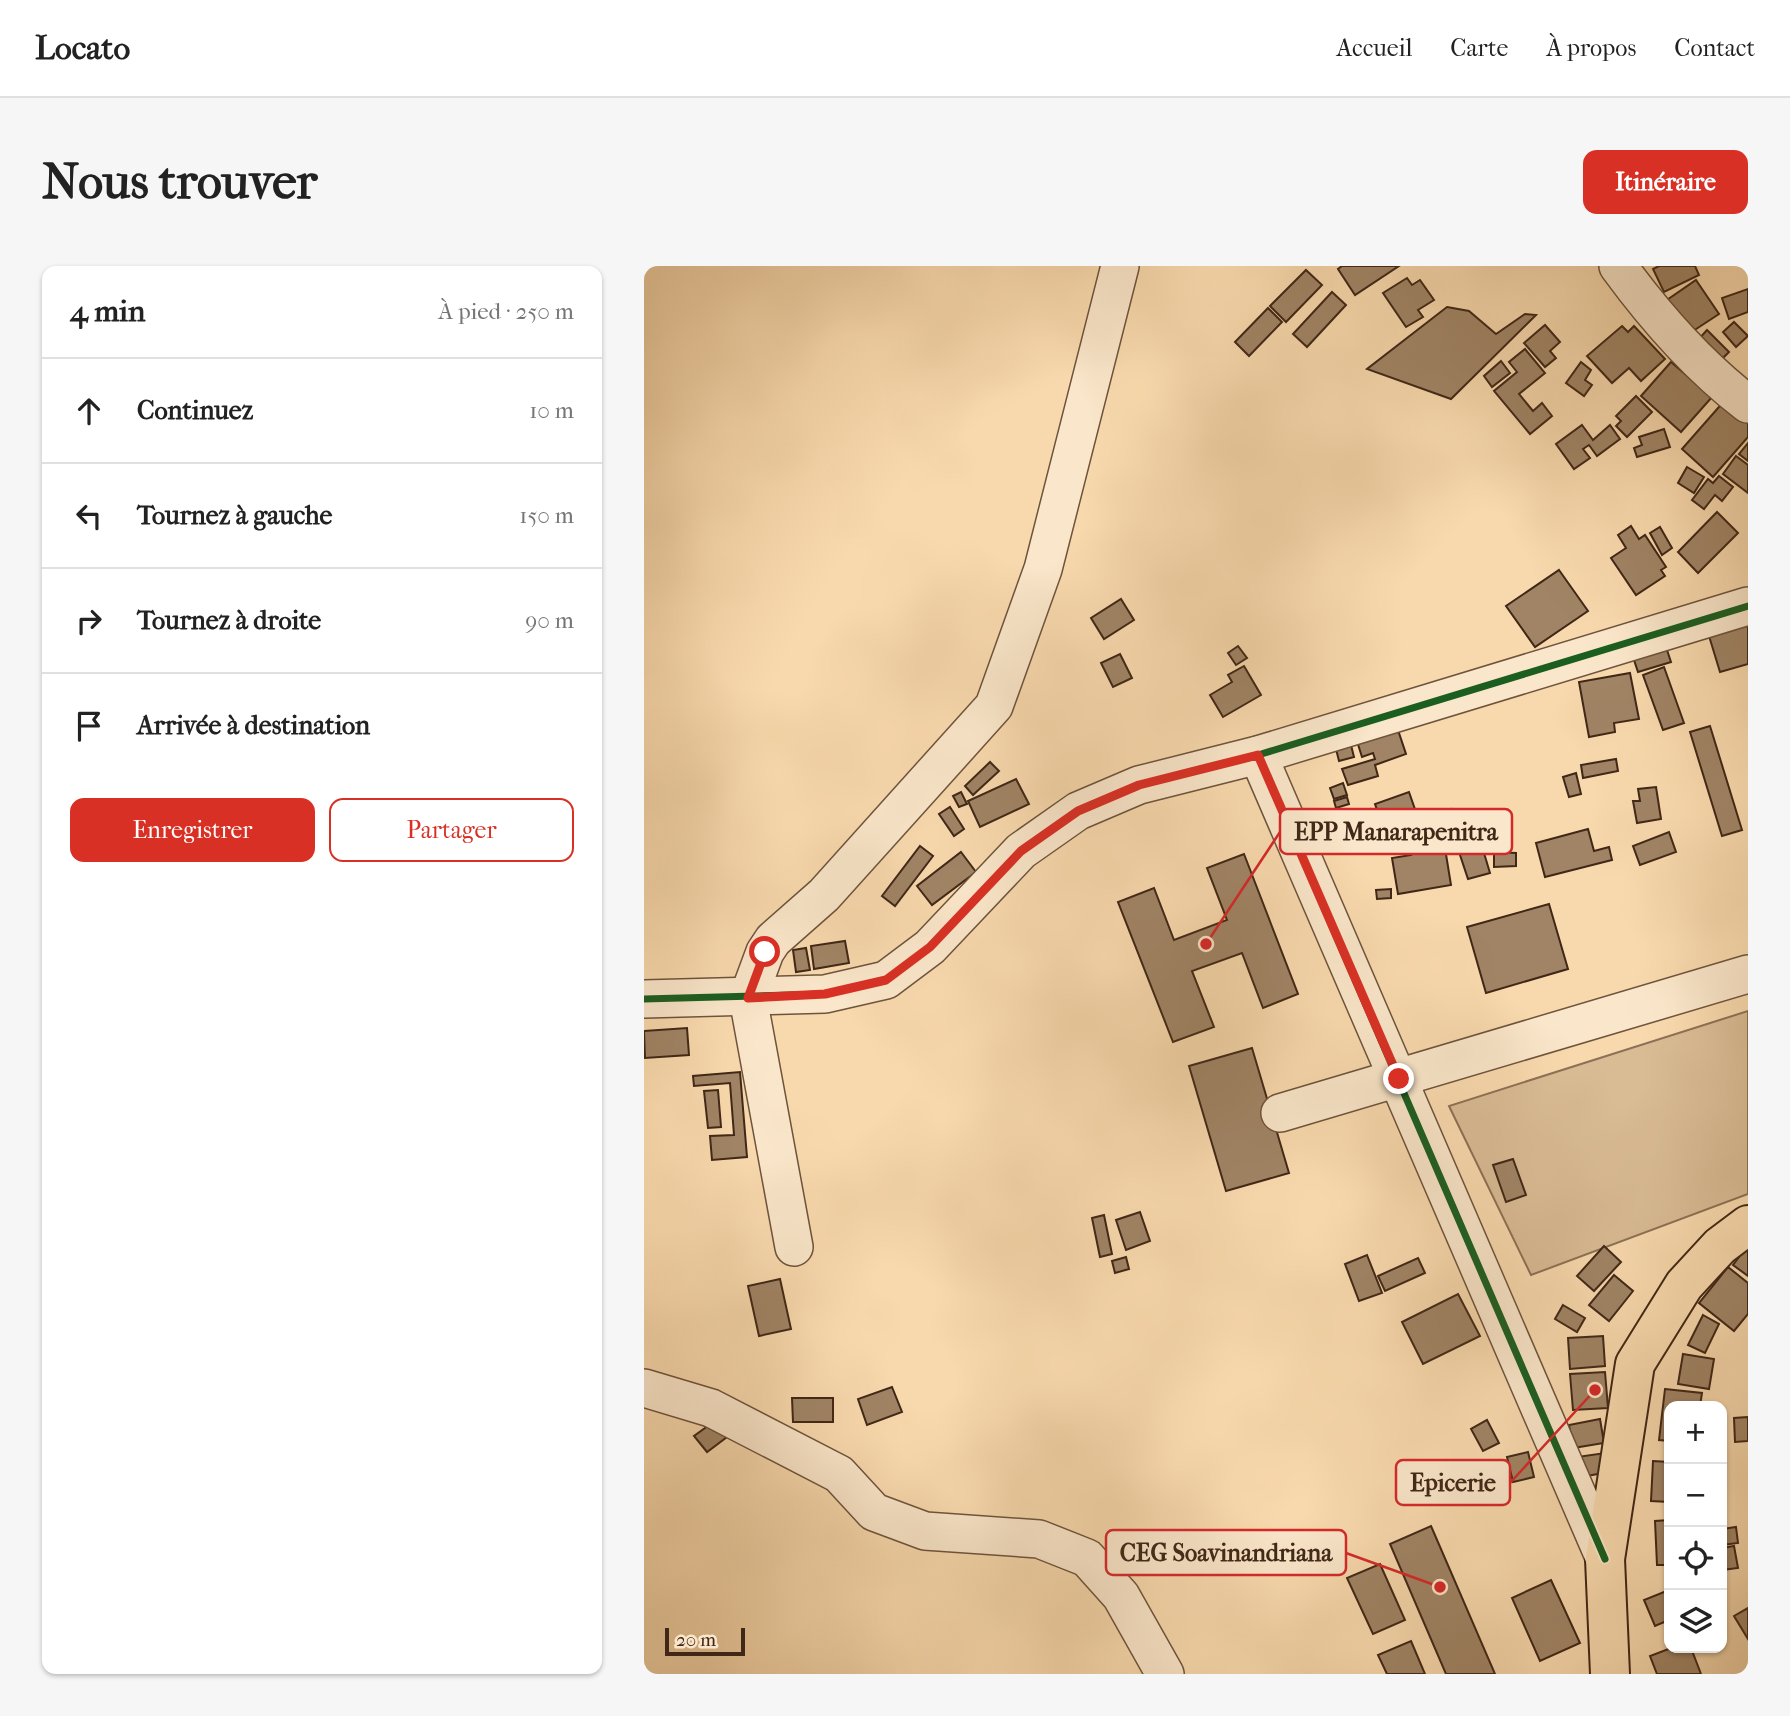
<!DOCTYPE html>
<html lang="fr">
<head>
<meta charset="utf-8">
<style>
	body { margin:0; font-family:"IM FELL French Canon",serif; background:#f6f6f6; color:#222 }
	.controls { position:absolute; right:21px; bottom:21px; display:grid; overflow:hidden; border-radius:14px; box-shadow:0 2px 5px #0004 }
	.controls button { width:63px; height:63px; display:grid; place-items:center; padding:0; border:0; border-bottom:2px solid #e0e0e0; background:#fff; color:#222; font:35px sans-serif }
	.scale { position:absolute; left:21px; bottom:18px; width:80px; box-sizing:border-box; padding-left:7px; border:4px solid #402717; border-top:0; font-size:19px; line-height:24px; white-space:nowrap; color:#402717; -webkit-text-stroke:5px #fae6ca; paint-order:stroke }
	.stop { position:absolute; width:21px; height:21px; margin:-16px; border:5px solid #d93025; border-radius:50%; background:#fff }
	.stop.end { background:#d93025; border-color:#fff; box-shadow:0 2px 7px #0008 }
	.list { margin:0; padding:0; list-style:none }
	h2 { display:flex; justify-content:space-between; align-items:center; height:91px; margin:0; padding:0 28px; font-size:30px }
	h2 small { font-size:23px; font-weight:400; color:#767676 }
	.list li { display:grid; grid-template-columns:46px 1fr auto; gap:21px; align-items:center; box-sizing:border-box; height:105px; padding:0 28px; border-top:2px solid #e0e0e0 }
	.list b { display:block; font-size:26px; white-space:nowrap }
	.list em { font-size:23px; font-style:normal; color:#767676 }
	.actions { display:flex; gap:14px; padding:21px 28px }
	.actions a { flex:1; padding:16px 0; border:2px solid #d93025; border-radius:14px; text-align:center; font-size:24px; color:#d93025 }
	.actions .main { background:#d93025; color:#fff }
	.icon { flex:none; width:38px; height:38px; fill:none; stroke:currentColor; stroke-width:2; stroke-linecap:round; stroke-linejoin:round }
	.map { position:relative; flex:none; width:1104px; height:1408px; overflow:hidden; border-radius:14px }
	header { display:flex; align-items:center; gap:42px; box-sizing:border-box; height:98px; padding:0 35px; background:#fff; border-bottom:2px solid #e0e0e0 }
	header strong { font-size:33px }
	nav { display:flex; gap:38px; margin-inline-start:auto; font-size:24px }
	.intro { display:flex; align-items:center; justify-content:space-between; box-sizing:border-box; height:168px; padding:0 42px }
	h1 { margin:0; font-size:49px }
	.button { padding:18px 32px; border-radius:14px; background:#d93025; color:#fff; font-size:24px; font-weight:700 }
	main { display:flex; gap:42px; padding:0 42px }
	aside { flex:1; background:#fff; border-radius:14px; box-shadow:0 2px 5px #0004 }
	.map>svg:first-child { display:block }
	.green { fill:#d9bb94; stroke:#8c7156; stroke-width:2 }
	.building { fill:#a08465; stroke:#402717; stroke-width:2 }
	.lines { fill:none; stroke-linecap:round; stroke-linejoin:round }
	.minor-casing { stroke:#6e543c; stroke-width:40 }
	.major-casing { stroke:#402717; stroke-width:42 }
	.minor { stroke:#fae6ca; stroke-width:37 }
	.major { stroke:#f8d9ad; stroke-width:38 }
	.cycleway-casing { stroke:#fae6ca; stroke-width:11 }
	.cycleway { stroke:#1b5e20; stroke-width:7 }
	.route { stroke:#d93025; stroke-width:9 }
	.leader { fill:none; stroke:#d62828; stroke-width:2.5 }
	.callout-dot { fill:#d62828; stroke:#fae6ca; stroke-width:2.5 }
	.callout { fill:#fae6ca; stroke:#d62828; stroke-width:2.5 }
	.callout-label { font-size:24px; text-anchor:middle; font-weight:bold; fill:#402717 }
</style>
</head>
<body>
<header>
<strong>Locato</strong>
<nav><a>Accueil</a><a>Carte</a><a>À propos</a><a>Contact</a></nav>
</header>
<div class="intro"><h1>Nous trouver</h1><a class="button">Itinéraire</a></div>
<main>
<aside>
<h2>4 min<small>À pied · 250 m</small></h2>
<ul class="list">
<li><svg class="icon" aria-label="ahead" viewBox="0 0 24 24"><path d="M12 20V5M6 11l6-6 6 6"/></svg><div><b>Continuez</b></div><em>10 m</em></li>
<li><svg class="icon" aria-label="left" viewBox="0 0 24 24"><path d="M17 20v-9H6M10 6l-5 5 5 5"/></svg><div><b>Tournez à gauche</b></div><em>150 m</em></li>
<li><svg class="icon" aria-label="right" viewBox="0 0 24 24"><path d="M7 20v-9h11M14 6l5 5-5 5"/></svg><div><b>Tournez à droite</b></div><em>90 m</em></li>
<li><svg class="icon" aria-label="arrive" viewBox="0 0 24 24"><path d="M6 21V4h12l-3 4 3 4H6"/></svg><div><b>Arrivée à destination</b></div></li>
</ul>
<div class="actions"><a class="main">Enregistrer</a><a>Partager</a></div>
</aside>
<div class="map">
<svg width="1104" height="1408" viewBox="0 0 1104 1408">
	<rect width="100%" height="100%" fill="#f8d9ad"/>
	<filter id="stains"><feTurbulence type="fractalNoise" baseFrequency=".00286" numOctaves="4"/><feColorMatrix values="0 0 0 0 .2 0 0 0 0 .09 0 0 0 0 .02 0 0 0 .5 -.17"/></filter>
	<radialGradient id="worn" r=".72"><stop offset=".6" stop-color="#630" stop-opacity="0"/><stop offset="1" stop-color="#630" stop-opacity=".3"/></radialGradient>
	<!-- green -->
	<polygon class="green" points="1104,745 1104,928 887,1009 805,840"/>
	<!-- building -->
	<g class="building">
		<polygon points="698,0 755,0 711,29 694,3"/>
		<polygon points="1015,0 1051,0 1055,9 1020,26 1009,3"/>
		<polygon points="662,4 678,19 642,56 626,40"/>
		<polygon points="763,12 768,19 776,14 790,34 774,44 779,51 762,61 739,27"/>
		<polygon points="1052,14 1075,48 1043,69 1020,36"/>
		<polygon points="1104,23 1104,46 1085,53 1078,32"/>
		<polygon points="688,26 702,39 663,81 649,68"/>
		<polygon points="803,41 825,45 852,68 881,48 892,49 807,133 723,103"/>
		<polygon points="624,42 638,56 605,90 591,76"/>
		<polygon points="1090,56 1104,70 1092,81 1079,66"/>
		<polygon points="901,59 916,76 906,85 912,92 901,101 880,77"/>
		<polygon points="978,60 984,66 990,60 1021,93 997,115 985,102 968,117 943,90"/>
		<polygon points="1063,64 1085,86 1076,95 1054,74"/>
		<polygon points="881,83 901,107 875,128 889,145 898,137 908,150 886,168 850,125 873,106 865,96"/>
		<polygon points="857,95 866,107 848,121 840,110"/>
		<polygon points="937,96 947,104 941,114 948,119 940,130 922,117"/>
		<polygon points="1027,96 1068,131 1037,166 997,130"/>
		<polygon points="992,130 1008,146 983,171 972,160 977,155 972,150"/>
		<polygon points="1082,133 1104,151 1104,171 1069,211 1038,183"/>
		<polygon points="938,159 949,174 966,159 976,173 953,190 945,179 939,183 946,192 930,203 912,178"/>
		<polygon points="1020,163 1026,181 993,191 990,182 998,179 995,171"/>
		<polygon points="1104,177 1104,195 1095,188"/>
		<polygon points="1092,190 1104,199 1104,227 1079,208"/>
		<polygon points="1043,201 1060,211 1050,227 1034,217"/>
		<polygon points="1075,210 1089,221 1078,235 1071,229 1060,243 1048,234 1064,213 1069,217"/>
		<polygon points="1073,246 1094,267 1054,307 1034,286"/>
		<polygon points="987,260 995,273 1001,269 1022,301 1017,304 1021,310 992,329 967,292 982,282 974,269"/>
		<polygon points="1016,261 1028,282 1018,289 1006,267"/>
		<polygon points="915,304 944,345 891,381 862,340"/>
		<polygon points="477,333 490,354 460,373 447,352"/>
		<polygon points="1104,358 1104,398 1076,406 1065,370"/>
		<polygon points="1021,378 1027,396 994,406 988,388"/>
		<polygon points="594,380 603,392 592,399 584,387"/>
		<polygon points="476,388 488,412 469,421 457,397"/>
		<polygon points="600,400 617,429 579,451 566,429 588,416 584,409"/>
		<polygon points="1020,401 1040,457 1019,464 999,409"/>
		<polygon points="986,407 995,453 970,457 971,466 945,471 935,416"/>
		<polygon points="752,458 762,488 731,499 734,510 704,519 698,503 731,493 729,487 718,491 712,472"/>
		<polygon points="1066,460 1098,564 1078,570 1046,466"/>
		<polygon points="705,471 710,491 695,495 690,475"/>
		<polygon points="972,493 974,505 939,512 937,499"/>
		<polygon points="346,496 355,505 329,529 321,520"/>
		<polygon points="932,507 937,528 925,531 919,511"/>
		<polygon points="372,513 385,538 336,561 324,535"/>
		<polygon points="699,517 703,529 690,533 686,522"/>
		<polygon points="1012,521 1017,553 993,557 989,535 996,535 994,523"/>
		<polygon points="317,526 323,538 315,541 309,530"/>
		<polygon points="765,526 774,552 740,564 731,538"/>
		<polygon points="703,531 705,538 692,542 690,535"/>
		<polygon points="306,541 320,563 310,570 295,548"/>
		<polygon points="726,543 733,567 692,578 685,554"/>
		<polygon points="807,543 810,554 799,556 798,545"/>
		<polygon points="944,563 950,585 965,581 968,594 901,611 892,577"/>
		<polygon points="793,565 795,577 800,576 807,619 754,628 748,592 767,589 766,583 778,581 776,568"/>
		<polygon points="1025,566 1032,586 996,599 989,580"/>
		<polygon points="837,577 846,607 824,613 814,583"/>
		<polygon points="276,580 289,590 251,640 238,630"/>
		<polygon points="317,586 332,606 288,639 273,620"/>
		<polygon points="850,586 872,587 872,600 850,601"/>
		<polygon points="600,588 654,728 619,742 598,687 548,705 570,761 529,776 474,636 510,622 530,674 583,654 563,602"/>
		<polygon points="747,623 747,632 733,633 732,624"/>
		<polygon points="905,638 924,703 842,727 823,661"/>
		<polygon points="201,675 205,697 170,703 167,680"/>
		<polygon points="162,682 166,704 152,706 149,684"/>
		<polygon points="43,762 45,789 1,792 0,765"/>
		<polygon points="608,782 645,907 582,925 545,800"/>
		<polygon points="96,806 103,891 68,894 66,870 90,869 86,817 50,820 49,810"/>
		<polygon points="74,824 77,861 64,862 60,825"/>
		<polygon points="869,893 882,929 862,936 849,899"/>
		<polygon points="496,946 506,975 482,984 472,954"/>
		<polygon points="460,949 468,988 456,991 448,952"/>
		<polygon points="1104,979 1104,1010 1089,999"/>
		<polygon points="960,980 977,996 950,1025 933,1010"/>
		<polygon points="723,989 738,1027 715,1035 701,998"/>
		<polygon points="482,991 485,1003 471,1007 468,995"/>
		<polygon points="774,992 781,1007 741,1025 734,1010"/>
		<polygon points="1084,1001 1104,1017 1104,1048 1090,1065 1055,1037"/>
		<polygon points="970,1009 989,1025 965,1055 945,1039"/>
		<polygon points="136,1013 147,1063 115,1070 104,1020"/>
		<polygon points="814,1028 836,1070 779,1098 758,1056"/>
		<polygon points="919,1039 941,1052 933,1066 911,1053"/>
		<polygon points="1059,1049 1075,1058 1061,1087 1044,1079"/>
		<polygon points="959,1070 961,1100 926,1103 924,1072"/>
		<polygon points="1039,1088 1070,1093 1065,1123 1034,1118"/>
		<polygon points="961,1106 964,1142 929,1144 926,1108"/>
		<polygon points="248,1121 258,1146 223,1159 214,1133"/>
		<polygon points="1021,1123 1058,1127 1056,1140 1025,1140 1025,1175 1015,1174"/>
		<polygon points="148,1132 189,1132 189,1156 149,1156"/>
		<polygon points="1104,1151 1104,1175 1091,1176 1090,1152"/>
		<polygon points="75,1152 87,1168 63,1186 50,1170"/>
		<polygon points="956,1153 960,1177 929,1182 925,1159"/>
		<polygon points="843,1154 855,1177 839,1185 827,1163"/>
		<polygon points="884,1186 890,1211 869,1216 863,1191"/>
		<polygon points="961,1187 965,1206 937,1211 933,1191"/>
		<polygon points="1009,1195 1025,1196 1025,1236 1007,1235"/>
		<polygon points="1025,1254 1025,1299 1013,1299 1011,1255"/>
		<polygon points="787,1260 851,1408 802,1408 746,1278"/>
		<polygon points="1092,1261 1094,1277 1078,1279 1078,1263"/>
		<polygon points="1090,1280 1094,1302 1078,1304 1078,1282"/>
		<polygon points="736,1298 761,1354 729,1368 703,1312"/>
		<polygon points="907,1314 936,1377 896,1395 868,1332"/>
		<polygon points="1025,1324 1025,1354 1011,1360 1000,1334"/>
		<polygon points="1104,1342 1104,1373 1090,1350"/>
		<polygon points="767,1375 781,1408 743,1408 734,1389"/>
		<polygon points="1027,1382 1047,1382 1057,1408 1013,1408 1006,1390"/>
	</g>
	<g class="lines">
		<defs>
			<g id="minor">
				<path d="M974,0c38,52 79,99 130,138"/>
				<polyline points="614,489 961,1293"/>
				<polyline points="0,733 181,728 242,714 286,681 377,585 434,545 495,519 614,489 1104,340"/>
				<polyline points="636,847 1104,708"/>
				<polyline points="150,981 104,732 121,686 129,674 180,629 350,440 399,303 476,0"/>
				<polyline points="0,1122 67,1142 195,1208 230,1246 281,1265 395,1273 443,1292 477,1330 521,1408"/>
			</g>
			<polyline id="major" points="966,1408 961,1293 991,1098 1040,1019 1076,980 1104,959"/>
		</defs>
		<!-- minor casing -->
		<use href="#minor" class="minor-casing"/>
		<!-- major casing -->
		<use href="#major" class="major-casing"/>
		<!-- minor -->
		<use href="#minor" class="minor"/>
		<!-- major -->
		<use href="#major" class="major"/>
		<defs>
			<g id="cycleway">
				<polyline points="614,489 961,1293"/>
				<polyline points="0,733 181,728 242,714 286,681 377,585 434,545 495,519 614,489 1104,340"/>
			</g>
		</defs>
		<!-- cycleway casing -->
		<use href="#cycleway" class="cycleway-casing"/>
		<!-- cycleway -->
		<use href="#cycleway" class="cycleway"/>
	</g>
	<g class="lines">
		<!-- route -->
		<polyline class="route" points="121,686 104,732 181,728 242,714 286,681 377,585 434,545 495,519 614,489 755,813"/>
	</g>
	<!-- callouts -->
	<path class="leader" d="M562 678L636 566M951 1124L866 1217M796 1321L702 1287"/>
	<g class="callout-dot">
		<circle cx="562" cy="678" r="7"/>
		<circle cx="951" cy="1124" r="7"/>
		<circle cx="796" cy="1321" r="7"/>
	</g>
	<g class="callout">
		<rect x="636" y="543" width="232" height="45" rx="7"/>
		<rect x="752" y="1194" width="114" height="45" rx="7"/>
		<rect x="462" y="1264" width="240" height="45" rx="7"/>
	</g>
	<g class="callout-label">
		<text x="752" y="574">EPP Manarapenitra</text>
		<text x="809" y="1225">Epicerie</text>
		<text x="582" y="1295">CEG Soavinandriana</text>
	</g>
	<rect width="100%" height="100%" filter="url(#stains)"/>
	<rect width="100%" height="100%" fill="url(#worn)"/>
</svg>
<div class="controls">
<button>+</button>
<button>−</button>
<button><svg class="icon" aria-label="locate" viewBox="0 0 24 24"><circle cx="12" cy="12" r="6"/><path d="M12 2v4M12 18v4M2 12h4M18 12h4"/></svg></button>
<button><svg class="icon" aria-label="layers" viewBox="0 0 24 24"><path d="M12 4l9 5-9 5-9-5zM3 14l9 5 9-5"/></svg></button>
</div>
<div class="scale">20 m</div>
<div class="stop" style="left:121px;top:686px"></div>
<div class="stop end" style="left:755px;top:813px"></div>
</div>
</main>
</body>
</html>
